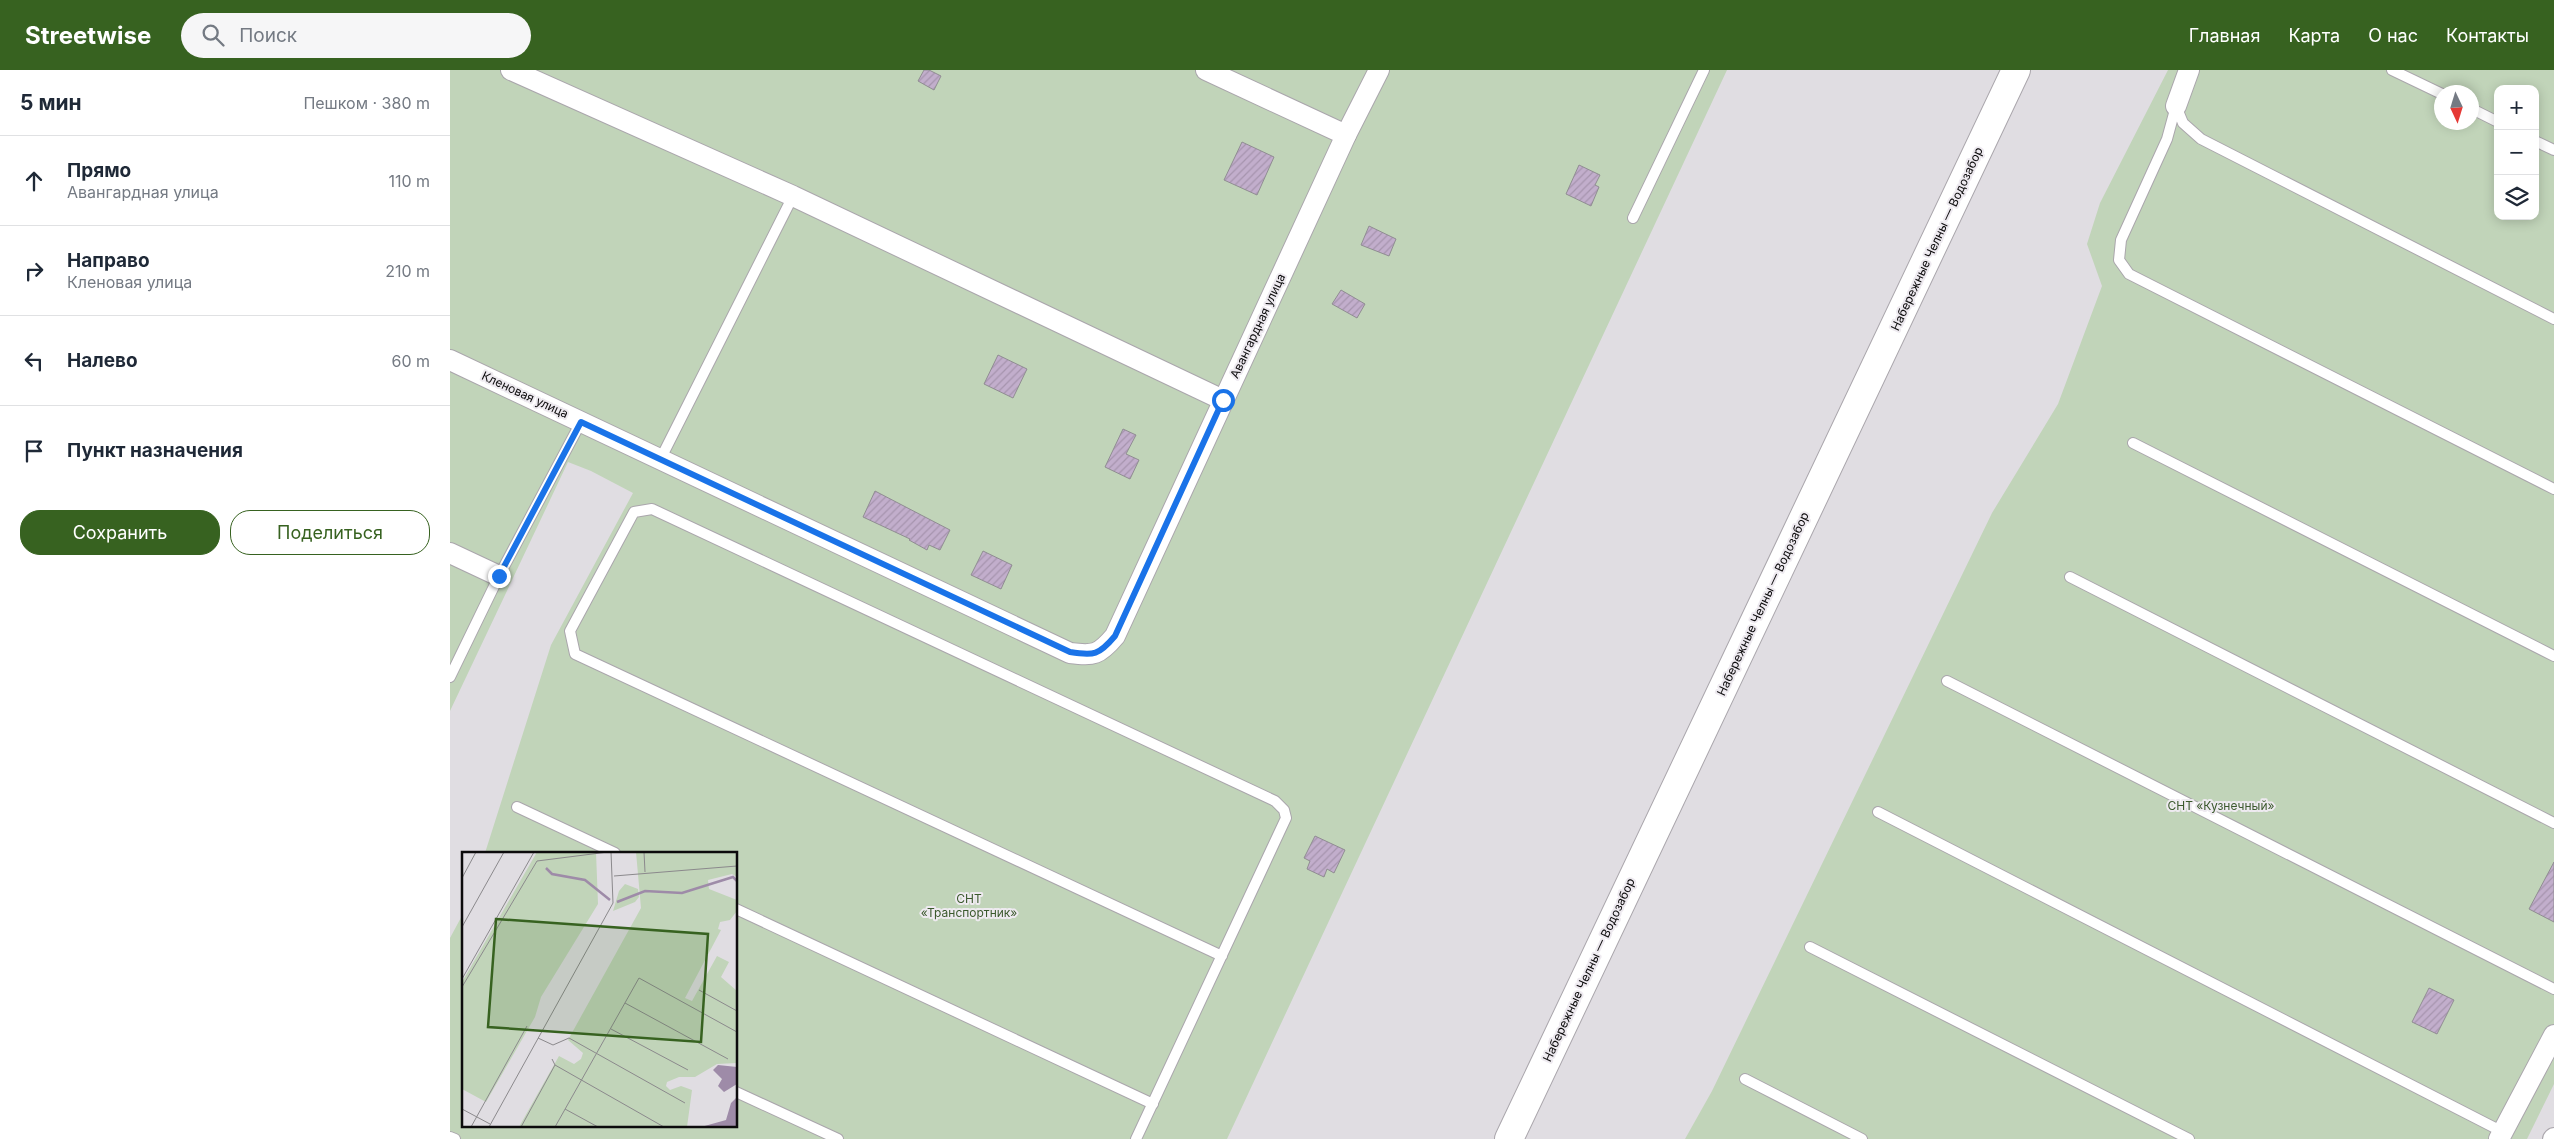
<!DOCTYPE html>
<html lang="ru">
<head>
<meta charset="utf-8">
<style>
	body { margin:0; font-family:Inter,sans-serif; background:#f6f6f7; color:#1f2937 }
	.controls { position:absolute; right:15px; top:15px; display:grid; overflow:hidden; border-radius:10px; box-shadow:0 2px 12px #0003 }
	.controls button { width:45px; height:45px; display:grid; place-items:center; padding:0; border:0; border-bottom:1px solid #e0e1e3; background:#fff; color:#1f2937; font:25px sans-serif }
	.compass { position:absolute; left:1984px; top:15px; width:45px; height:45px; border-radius:50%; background:#fff; box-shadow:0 2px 12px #0003; rotate:176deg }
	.stop { position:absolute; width:15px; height:15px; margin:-11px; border:4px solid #1a73e8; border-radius:50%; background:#fff }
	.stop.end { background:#1a73e8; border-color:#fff; box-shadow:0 1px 5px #0008 }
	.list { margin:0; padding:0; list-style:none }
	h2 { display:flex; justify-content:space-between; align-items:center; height:65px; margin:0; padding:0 20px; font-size:21px }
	h2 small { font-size:16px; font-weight:400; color:#747a83 }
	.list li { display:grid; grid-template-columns:32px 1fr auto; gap:15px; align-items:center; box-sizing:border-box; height:90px; padding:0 20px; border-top:1px solid #e0e1e3 }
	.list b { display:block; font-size:19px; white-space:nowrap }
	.list p { margin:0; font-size:16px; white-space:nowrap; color:#747a83 }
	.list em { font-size:16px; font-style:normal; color:#747a83 }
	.actions { display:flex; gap:10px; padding:15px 20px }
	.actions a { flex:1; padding:11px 0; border:1px solid #376220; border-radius:20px; text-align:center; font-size:18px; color:#376220 }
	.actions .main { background:#376220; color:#fff }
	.icon { flex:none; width:28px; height:28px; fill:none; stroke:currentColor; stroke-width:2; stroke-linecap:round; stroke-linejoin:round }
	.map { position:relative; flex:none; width:2104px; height:1069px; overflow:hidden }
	header { display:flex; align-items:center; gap:30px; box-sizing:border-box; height:70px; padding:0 25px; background:#376220; color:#fff }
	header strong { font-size:24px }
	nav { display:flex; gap:28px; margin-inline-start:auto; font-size:18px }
	.search { width:350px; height:45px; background:#f6f6f7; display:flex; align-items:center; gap:12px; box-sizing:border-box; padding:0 18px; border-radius:28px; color:#747a83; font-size:19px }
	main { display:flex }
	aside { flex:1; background:#fff }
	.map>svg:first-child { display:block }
	.green { fill:#c1d4b9; fill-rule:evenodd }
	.building { fill:url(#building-hatch); stroke:#908d92 }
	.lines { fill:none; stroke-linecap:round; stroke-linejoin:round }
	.lane-casing { stroke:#aaa6ac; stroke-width:12 }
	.street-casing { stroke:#aaa6ac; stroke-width:22 }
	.secondary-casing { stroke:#aaa6ac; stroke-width:30 }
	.lane { stroke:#fff; stroke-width:10 }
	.street { stroke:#fff; stroke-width:20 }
	.secondary { stroke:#fff; stroke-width:28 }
	.route { stroke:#1a73e8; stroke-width:6 }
	.labels { text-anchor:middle; stroke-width:4; stroke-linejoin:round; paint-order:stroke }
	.street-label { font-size:12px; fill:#0c0b0c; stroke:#eeeaf0 }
	.park-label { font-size:12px; fill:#3b592d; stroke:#eeeaf0 }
	.inset-river { fill:none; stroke:#9e8ba8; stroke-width:2.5 }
	.inset-road { fill:none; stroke:#8b898c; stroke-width:1 }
	.view { fill:#376220; fill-opacity:0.15; stroke:#376220; stroke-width:2.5 }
	.inset-edge { fill:none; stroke:#0c0b0c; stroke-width:2.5 }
</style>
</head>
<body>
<header>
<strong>Streetwise</strong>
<div class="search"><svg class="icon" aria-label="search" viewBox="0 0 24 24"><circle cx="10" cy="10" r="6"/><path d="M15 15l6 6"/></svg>Поиск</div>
<nav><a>Главная</a><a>Карта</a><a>О нас</a><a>Контакты</a></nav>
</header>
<main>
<aside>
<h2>5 мин<small>Пешком · 380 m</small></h2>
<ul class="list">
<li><svg class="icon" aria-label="ahead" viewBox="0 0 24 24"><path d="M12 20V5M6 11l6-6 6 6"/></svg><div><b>Прямо</b><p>Авангардная улица</p></div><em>110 m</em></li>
<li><svg class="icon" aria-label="right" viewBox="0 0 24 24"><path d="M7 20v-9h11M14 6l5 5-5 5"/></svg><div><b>Направо</b><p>Кленовая улица</p></div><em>210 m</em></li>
<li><svg class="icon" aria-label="left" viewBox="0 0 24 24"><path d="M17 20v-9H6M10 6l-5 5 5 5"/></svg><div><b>Налево</b></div><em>60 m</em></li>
<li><svg class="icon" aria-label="arrive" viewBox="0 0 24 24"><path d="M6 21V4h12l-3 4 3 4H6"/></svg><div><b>Пункт назначения</b></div></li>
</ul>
<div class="actions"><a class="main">Сохранить</a><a>Поделиться</a></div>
</aside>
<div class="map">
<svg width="2104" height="1069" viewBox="0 0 2104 1069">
	<defs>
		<pattern id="building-hatch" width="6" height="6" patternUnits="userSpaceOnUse" patternTransform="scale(1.25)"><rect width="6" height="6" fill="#c2aecc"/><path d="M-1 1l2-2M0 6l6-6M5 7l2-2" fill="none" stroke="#a694ae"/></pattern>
	</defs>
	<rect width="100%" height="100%" fill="#e0dde2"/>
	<!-- green -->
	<g class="green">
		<polygon points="0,0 1277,0 777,1069 0,1069 0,868 14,842 14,1055 286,1055 286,783 35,783 101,575 183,423 141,401 118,392 0,641"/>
		<path d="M1718,0h386v1014l-27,55h-842l27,-48 280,-578 66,-109 44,-118 -15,-42 13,-41zM2048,19h37v127h-37zM1992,22h30v30h-30z"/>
	</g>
	<!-- building -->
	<g class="building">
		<polygon points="474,0 479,0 491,6 484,20 468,11"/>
		<polygon points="792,72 824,87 807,125 774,110"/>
		<polygon points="1129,95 1150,105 1145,115 1149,117 1141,136 1116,124"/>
		<polygon points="919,156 946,169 939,186 911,175"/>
		<polygon points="891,220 915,234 907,248 882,234"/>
		<polygon points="548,285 577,299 563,328 534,314"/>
		<polygon points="673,359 686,365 676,384 689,390 680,409 655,397"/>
		<polygon points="425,421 500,460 490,480 479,475 477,480 459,470 460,469 413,447"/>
		<polygon points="533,481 562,495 551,519 521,505"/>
		<polygon points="865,766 895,780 884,803 877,799 874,807 857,799 860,791 854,788"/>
		<polygon points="2104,792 2104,852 2079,839"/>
		<polygon points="1979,918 2004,930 1987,964 1962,952"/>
	</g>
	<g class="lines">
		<defs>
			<g id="lane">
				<polyline points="1942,0 1992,24"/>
				<polyline points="1726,36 1717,69 1671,170 1669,190 1679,204 2104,419"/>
				<polyline points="1726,36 1733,53 1751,69 2104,249"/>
				<polyline points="2022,39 2048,52"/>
				<polyline points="2085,71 2104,80"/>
				<polyline points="1183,148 1254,0"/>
				<polyline points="1683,373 2104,586"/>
				<polyline points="211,388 343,126"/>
				<polyline points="1620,507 2104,753"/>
				<polyline points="0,607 49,506 131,352"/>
				<polyline points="1497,611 2104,919"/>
				<polyline points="67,737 165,783"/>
				<polyline points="1428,742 2053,1062"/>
				<polyline points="286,839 703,1034"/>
				<polyline points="1360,877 1739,1069"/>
				<polyline points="1295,1009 1412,1069"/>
				<polyline points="286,1022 388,1069"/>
				<polyline points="0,1067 5,1069"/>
				<polyline points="686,1069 836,748 834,740 825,731 202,439 184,442 120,561 125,584 772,886"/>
			</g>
			<g id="street">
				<polyline points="61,0 343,126 773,330"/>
				<polyline points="756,0 896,65"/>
				<polyline points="1726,36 1739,0"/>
				<path d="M0,290l620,293c24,3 29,2 45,-17l231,-501 33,-65"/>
				<polyline points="0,483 49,506"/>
				<polyline points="2049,1069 2104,965"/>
				<polyline points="2103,1069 2104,1068"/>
			</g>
			<polyline id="secondary" points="1059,1069 1566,0"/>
		</defs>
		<!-- lane casing -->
		<use href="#lane" class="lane-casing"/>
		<!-- street casing -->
		<use href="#street" class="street-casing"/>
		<!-- secondary casing -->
		<use href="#secondary" class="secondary-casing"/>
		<!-- lane -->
		<use href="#lane" class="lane"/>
		<!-- street -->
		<use href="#street" class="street"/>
		<!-- secondary -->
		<use href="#secondary" class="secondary"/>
	</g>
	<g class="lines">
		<!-- route -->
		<path class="route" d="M49,506l82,-154 489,230c24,4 29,3 45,-16l108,-236"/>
	</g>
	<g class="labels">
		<!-- street labels -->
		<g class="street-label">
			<text transform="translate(1487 169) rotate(-65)" y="4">Набережные Челны — Водозабор</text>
			<text transform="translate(808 256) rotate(-65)" y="4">Авангардная улица</text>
			<text transform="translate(75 325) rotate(25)" y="4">Кленовая улица</text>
			<text transform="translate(1313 534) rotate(-65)" y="4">Набережные Челны — Водозабор</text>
			<text transform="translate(1139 900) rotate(-65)" y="4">Набережные Челны — Водозабор</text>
		</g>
		<!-- park labels -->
		<g class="park-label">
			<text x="1771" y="740">СНТ «Кузнечный»</text>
			<text x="519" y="833">СНТ<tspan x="519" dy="14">«Транспортник»</tspan></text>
		</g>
	</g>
	<!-- overview -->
	<g transform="translate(12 782)">
		<rect width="275" height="275" fill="#e0dde2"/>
		<path d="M75,0h59l2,52 -57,93 -6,20 -49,85 -24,-13v-107zM174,0h101v25l-5,-3 -24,6 1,9 28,11v11l-7,9 -10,2 -2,7 3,1 -36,68 7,3 25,-45 12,6 -8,15 16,14v72l-20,1 -22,13h-16l-12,5 -1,4 4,4 11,-4 11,4 -5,37h-168l40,-71 15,8 7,-5 2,-6 -15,-13 73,-132zM163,32l13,5 1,8 -4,5 -22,9 6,-20z" fill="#c1d4b9"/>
		<path d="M256,213l19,2v17l-13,8 -6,-6 4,-7 -9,-9zM275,245v30h-36l25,-7 5,-17z" fill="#9e8ba8"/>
		<path class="inset-river" d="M84,16l6,6 33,6 25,20M155,50l28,-11 37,2 51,-16 4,4"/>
		<path class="inset-road" d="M182,0l1,20M152,24l123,-10M0,26l14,-26M0,75l42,-75M0,127l72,-127M0,135l75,-126 71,-9M237,138l38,21M163,151l103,56M149,177l77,41M76,186l15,7 16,-7 116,65M90,207l3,6 109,62M0,257l28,15M103,257l33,18M9,275l56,-101M27,275l124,-224 -2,-51M59,275l34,-62M93,275l84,-149 98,54"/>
		<path class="view" d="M34,67l212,15 -7,108 -213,-15z"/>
		<rect width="275" height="275" class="inset-edge"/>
	</g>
</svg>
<div class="controls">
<button>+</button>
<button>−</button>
<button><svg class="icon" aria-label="layers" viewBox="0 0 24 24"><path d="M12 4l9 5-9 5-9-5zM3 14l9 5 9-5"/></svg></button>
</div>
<svg class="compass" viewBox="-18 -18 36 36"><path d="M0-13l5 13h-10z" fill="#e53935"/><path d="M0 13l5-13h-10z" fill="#747a83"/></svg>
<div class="stop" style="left:773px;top:330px"></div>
<div class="stop end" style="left:49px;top:506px"></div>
</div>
</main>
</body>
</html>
